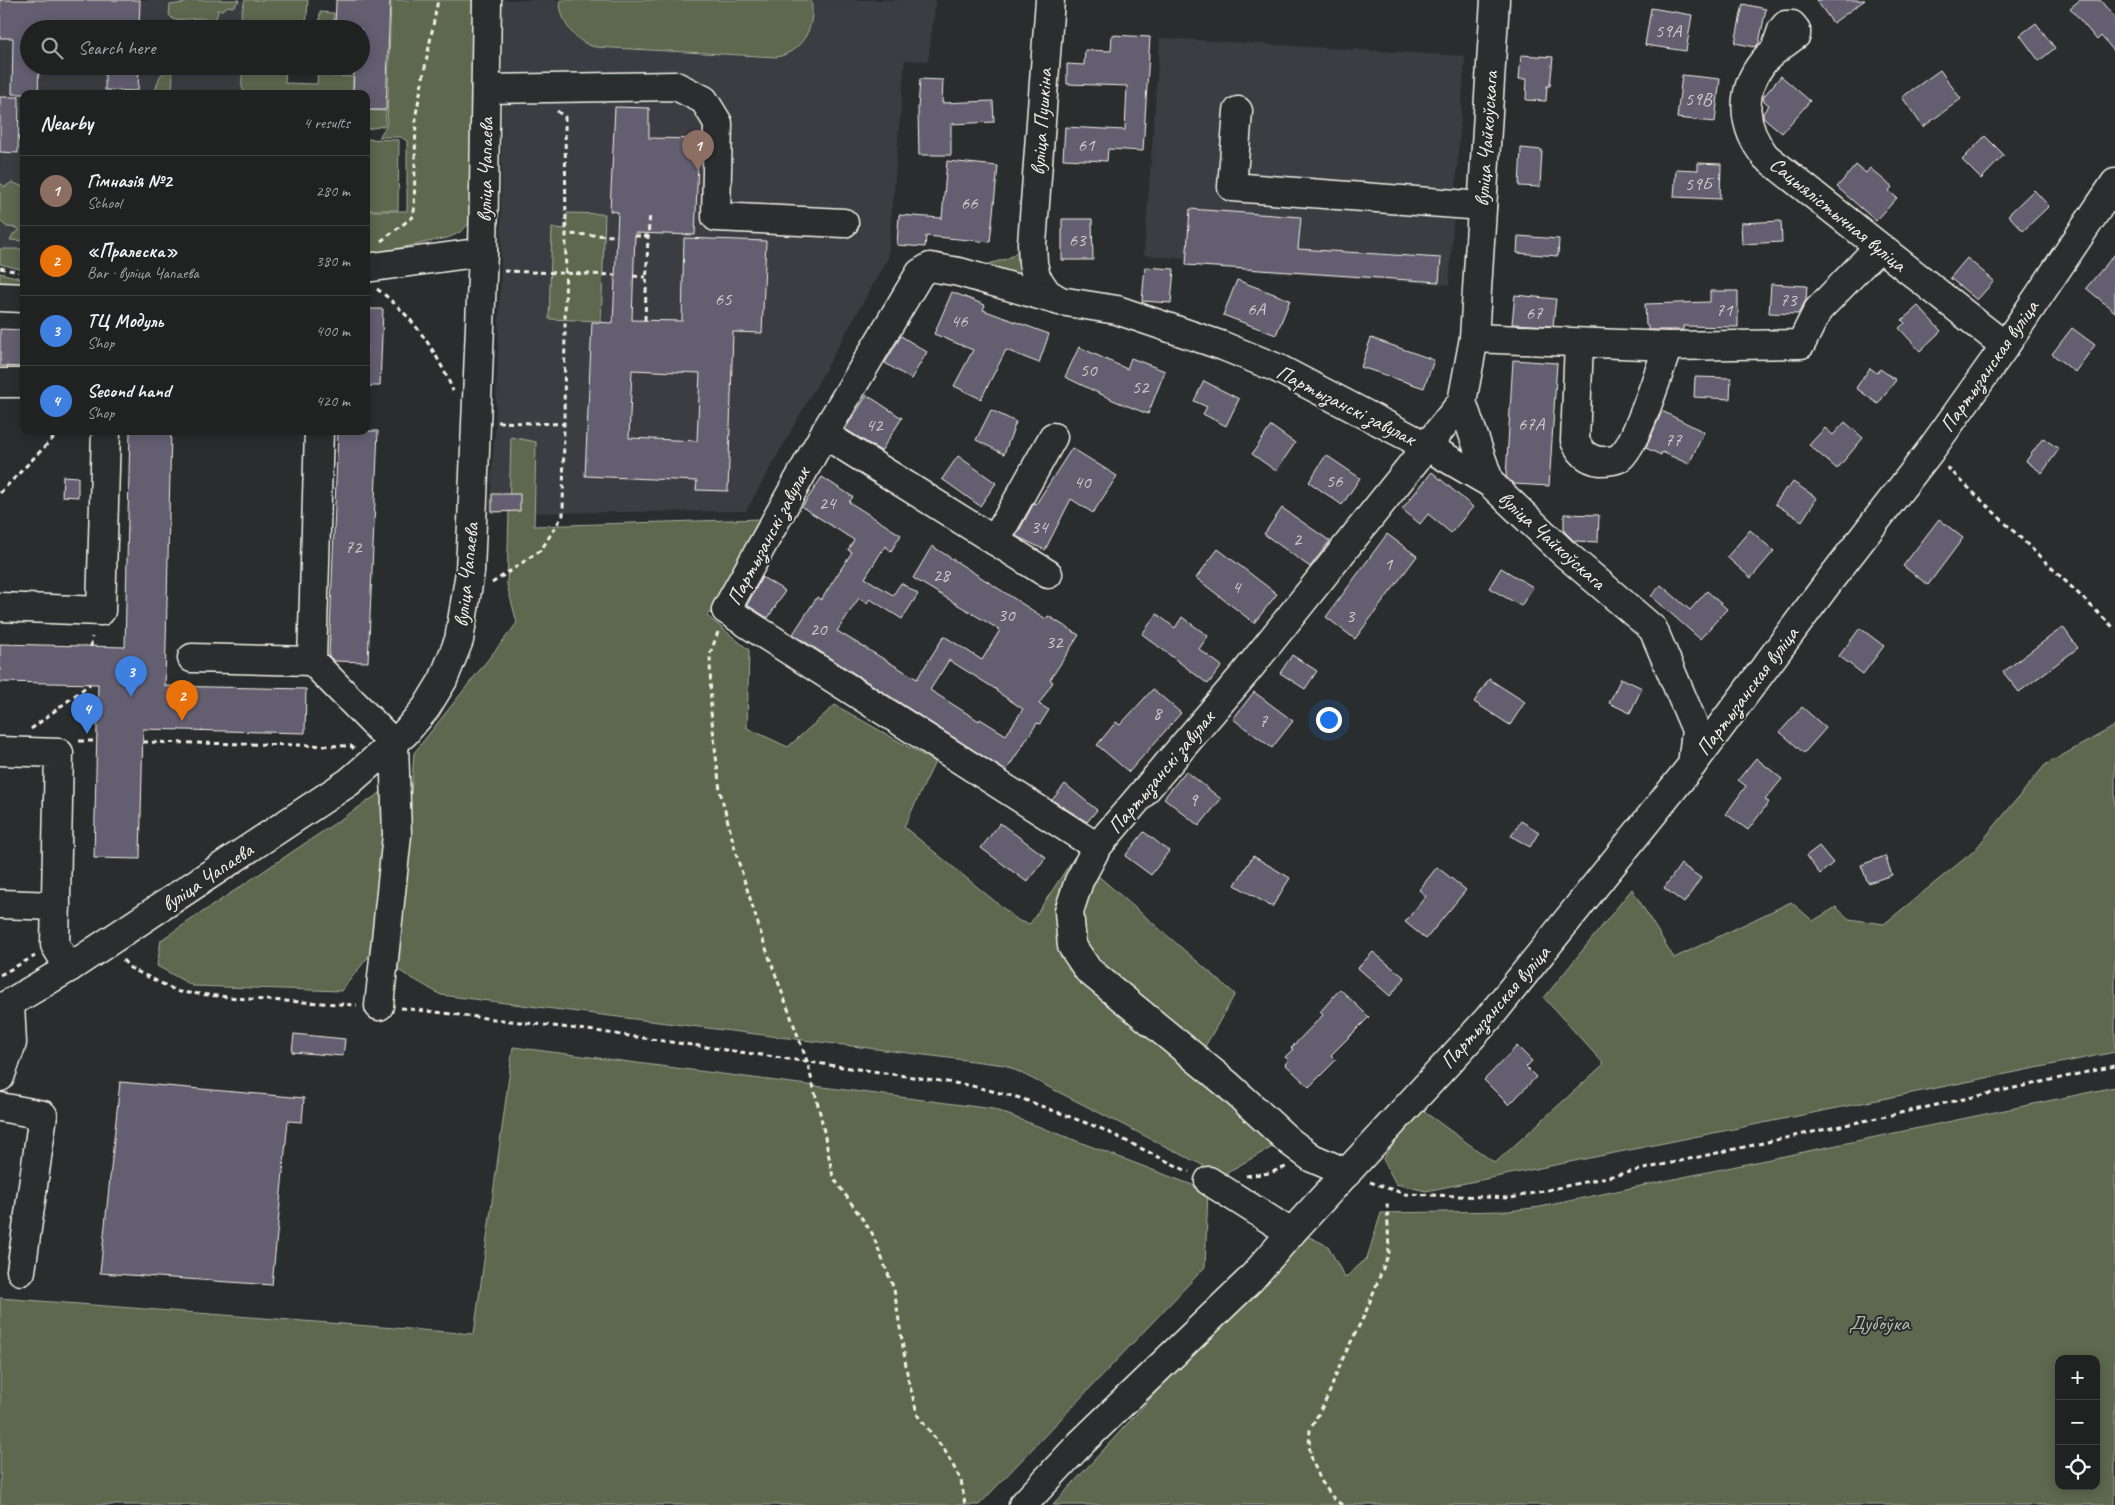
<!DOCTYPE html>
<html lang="en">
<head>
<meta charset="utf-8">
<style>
	body { margin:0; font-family:Caveat,sans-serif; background:#2d2f2f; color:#f1f3f6 }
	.controls { position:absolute; right:15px; bottom:15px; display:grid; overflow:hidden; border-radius:10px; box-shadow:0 2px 12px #0003 }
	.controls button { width:45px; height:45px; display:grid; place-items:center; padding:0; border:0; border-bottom:1px solid #3d3f40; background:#202222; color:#f1f3f6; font:25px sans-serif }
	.you { position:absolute; left:1328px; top:719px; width:18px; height:18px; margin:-12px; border:4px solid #fff; border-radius:50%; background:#1a73e8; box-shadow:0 0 0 8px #1a73e833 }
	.badge { display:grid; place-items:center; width:32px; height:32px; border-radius:50%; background:#8bbbb9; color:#fff; font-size:16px; font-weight:700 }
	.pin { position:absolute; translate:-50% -41px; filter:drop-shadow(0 1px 2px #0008) }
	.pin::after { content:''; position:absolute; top:26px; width:18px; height:15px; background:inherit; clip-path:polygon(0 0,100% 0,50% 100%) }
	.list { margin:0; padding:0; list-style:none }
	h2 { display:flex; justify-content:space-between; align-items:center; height:65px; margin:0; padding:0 20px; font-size:21px }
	h2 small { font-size:16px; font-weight:400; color:#a2a4a5 }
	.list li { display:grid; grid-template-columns:32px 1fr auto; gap:15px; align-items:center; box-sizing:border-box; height:70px; padding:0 20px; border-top:1px solid #3d3f40 }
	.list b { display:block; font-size:19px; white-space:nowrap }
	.list p { margin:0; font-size:16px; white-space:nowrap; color:#a2a4a5 }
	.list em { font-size:16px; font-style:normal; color:#a2a4a5 }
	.icon { flex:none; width:28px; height:28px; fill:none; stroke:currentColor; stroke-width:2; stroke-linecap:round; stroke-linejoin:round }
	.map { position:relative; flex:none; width:2115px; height:1505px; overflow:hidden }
	.search { position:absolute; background:#202222; box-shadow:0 2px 12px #0003; left:20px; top:20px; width:350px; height:55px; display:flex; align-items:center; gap:12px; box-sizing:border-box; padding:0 18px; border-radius:28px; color:#a2a4a5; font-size:19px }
	.panel { position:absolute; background:#202222; box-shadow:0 2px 12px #0003; left:20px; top:90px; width:350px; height:345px; border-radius:10px }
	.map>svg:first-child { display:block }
	.built { fill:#3b3c42 }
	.green { fill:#5d684f; stroke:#a8ac9c; fill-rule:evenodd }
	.building { fill:#645f71; stroke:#f4f1e8; fill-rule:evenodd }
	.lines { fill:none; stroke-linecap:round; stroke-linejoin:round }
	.minor-casing { stroke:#f4f1e8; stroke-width:31 }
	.major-casing { stroke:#f4f1e8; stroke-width:31 }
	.path { stroke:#f4f1e8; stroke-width:3; stroke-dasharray:5 4; stroke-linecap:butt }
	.minor { stroke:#2a2d2e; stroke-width:28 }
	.major { stroke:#2a2d2e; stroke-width:28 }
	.labels { text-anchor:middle; stroke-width:4; stroke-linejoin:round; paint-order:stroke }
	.number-label { font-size:19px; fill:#d0ccca }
	.street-label { font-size:21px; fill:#f4f1e8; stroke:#2a2d2e }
	.park-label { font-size:21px; fill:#b8baab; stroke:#2a2d2e }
</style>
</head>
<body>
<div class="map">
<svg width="2115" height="1505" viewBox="0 0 2115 1505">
	<rect width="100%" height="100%" fill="#2a2d2e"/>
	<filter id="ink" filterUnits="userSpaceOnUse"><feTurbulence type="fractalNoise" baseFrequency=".02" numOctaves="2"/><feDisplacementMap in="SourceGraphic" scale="10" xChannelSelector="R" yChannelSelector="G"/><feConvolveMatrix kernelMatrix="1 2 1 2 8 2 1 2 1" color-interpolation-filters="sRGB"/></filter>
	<g filter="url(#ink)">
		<!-- built -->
		<g class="built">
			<polygon points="0,0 266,0 265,29 29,29 29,66 264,66 263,94 24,94 24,249 0,248"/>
			<polygon points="502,0 936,0 928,61 905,60 888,258 746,511 489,513 495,431 501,263"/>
			<polygon points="1160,38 1465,56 1449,285 1185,266 1185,259 1144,255"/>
		</g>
		<!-- green -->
		<g class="green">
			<polygon points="185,0 240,0 233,7 228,6 222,10 217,10 218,13 215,20 207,20 202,18 174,20 169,15 170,5 185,3"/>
			<polygon points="245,0 308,0 306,29 244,29 241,14"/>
			<path d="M391,0h86l-7,221c-6,10 -12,13 -23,17l-81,17v-44h41v-70l-6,-4h-22l8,-12z"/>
			<path d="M560,0h251c5,26 -8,51 -34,57l-182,-10c-21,-5 -35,-26 -35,-47z"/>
			<polygon points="320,12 334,13 334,29 319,29"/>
			<path d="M242,66h44l-1,17 32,1 1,-18h14v10l21,1v17h-107c-8,-8 -2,-18 -4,-28z"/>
			<polygon points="168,69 173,76 172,88 189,94 154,94 160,76"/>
			<polygon points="366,110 386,111 385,126 366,129"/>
			<polygon points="366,139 399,140 398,210 366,210"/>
			<polygon points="12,182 21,186 24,185 24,241 10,240 13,234 19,231 17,228 7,227 0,221 0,183 5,187"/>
			<polygon points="567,213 605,214 601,321 549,319 552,228 566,229"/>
			<polygon points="0,249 24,249 24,270 0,264"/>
			<polygon points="1019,249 1036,277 957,273 1006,259 1012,256"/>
			<polygon points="0,273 24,279 24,283 0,282"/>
			<polygon points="511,437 536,442 534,526 762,519 707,616 749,650 747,728 788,747 835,705 935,762 904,827 1019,921 1030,924 1075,856 1235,994 1191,1071 1274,1146 1222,1175 1005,1065 441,995 398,970 414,753 517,623 507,585"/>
			<polygon points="2115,726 2115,1052 1426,1191 1396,1184 1383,1159 1419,1108 1495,1163 1604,1064 1544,998 1632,889 1674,958 1791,902 1813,921 1836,907 1849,919 1884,924 1974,851 2045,765"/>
			<polygon points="386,789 376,947 341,991 193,986 157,966 161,940"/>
			<polygon points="513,1047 993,1109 1208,1191 1205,1267 979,1505 0,1505 0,1298 474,1334"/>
			<path d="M2115,1087v418h-1062l190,-208 60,-63 25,12 17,32 22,-20 14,-45 127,-2 32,-4zM2059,1359h37v127h-37z"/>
		</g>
		<!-- building -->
		<g class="building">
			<polygon points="0,0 140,0 139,29 29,29 29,66 39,66 38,94 12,94 13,38 0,38"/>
			<polygon points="336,0 390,0 386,110 366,110 366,94 353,94 354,66 361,66 361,29 335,29"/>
			<polygon points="1816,0 1865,0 1833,23"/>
			<polygon points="2080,0 2100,0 2115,18 2115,52 2101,36 2097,40 2070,8"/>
			<polygon points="1743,4 1766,9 1759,43 1755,47 1735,43"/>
			<polygon points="1651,8 1692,15 1686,51 1645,45"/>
			<polygon points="2036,23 2055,48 2039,61 2020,35"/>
			<polygon points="1112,35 1150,37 1143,151 1108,149 1107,161 1063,159 1065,127 1125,130 1127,86 1067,84 1067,64 1084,65 1085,50 1111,51"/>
			<polygon points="1521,55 1553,57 1550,86 1547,86 1546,101 1526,100 1527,79 1519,79"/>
			<polygon points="105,66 139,66 138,91 105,90"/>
			<polygon points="1940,70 1961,99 1923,127 1902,97"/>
			<polygon points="1682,75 1720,79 1715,122 1677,118"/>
			<polygon points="1781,76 1810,101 1782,133 1763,117 1763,113 1769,105 1763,100 1764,96"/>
			<polygon points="920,79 943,80 942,103 993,101 994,122 951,124 951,155 919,155 918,109"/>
			<polygon points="0,97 19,97 18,153 0,152"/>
			<path d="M615,107l34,1v30l50,1 -4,96 -60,-2 -3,87 50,1 2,-83 82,3 -4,92 -29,-1 -5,159 -32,-1 1,-9 -112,-5 7,-154 21,1 5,-111 -8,-1zM632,370l68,3 -3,68 -68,-3z"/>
			<polygon points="1985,136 2004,155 1981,179 1962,160"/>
			<polygon points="1521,148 1542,150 1540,187 1519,186"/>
			<polygon points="947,161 998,166 990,242 926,236 925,247 897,245 899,215 942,218"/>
			<polygon points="1698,163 1721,164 1720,199 1674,197 1676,169 1698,170"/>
			<polygon points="1856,165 1866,173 1870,168 1892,187 1889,191 1897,198 1876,221 1837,187"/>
			<polygon points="2034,190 2049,206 2023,231 2008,215"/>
			<polygon points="1190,209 1301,217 1298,249 1441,258 1439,282 1186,265"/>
			<polygon points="1062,219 1092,219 1093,260 1062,260"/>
			<polygon points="1781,221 1782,242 1742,244 1741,223"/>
			<polygon points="1518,236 1559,239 1558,256 1517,253"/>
			<polygon points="2115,254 2115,312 2086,288"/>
			<polygon points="1967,258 1994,281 1977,300 1950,278"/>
			<polygon points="1145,267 1174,269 1171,303 1142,301"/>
			<polygon points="1237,280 1290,300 1276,335 1223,315"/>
			<polygon points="1771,284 1807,286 1806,300 1798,314 1769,313"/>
			<polygon points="1710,291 1738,291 1738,327 1683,326 1683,330 1648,330 1648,325 1646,325 1645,304 1710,302"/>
			<polygon points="952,292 985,305 983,310 1049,334 1039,363 1006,350 981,399 954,386 973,350 934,334"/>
			<polygon points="1515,295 1556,299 1553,326 1512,324"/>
			<polygon points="1918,306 1941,331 1920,351 1899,328 1905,323 1902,320"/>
			<polygon points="366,309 383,309 380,386 366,386"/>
			<polygon points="2072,328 2095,345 2075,372 2052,354"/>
			<polygon points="0,329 24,330 24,367 0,366"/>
			<polygon points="901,336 927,352 911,379 885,363"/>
			<polygon points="1371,338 1434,360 1424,388 1361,367"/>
			<polygon points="1079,347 1127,369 1131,358 1165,371 1148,414 1115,401 1065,377"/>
			<polygon points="1513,360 1557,363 1549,486 1514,484 1506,477"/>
			<polygon points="1870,368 1877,373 1880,369 1896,380 1878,404 1856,388"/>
			<polygon points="1695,377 1731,378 1730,399 1694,397"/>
			<polygon points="1204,381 1239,399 1226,426 1203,414 1207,407 1194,401"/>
			<polygon points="867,395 902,418 881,451 845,429"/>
			<polygon points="991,410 1016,422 1004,454 976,440"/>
			<polygon points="1662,411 1704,432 1689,464 1662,452 1661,455 1646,448"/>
			<polygon points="1845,422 1863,438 1837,469 1809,445 1825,428 1833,435"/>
			<polygon points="1271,426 1295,443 1276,471 1252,454"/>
			<polygon points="130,431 171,431 165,686 306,689 305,733 143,729 140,859 94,858 98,684 0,682 0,644 125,647"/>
			<polygon points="338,431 378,431 368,662 334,661 329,656"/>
			<polygon points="2043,438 2059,449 2042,473 2026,461"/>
			<polygon points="1072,448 1117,476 1093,513 1071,499 1045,550 1016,536 1034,503 1036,504"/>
			<polygon points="1326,455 1360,478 1342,505 1309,482"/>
			<polygon points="958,456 996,483 980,506 942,479"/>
			<polygon points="1432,472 1473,507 1451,533 1428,514 1420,524 1402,509"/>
			<polygon points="63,476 78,477 78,497 62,496"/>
			<path d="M822,477l31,20 -4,5 52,33 -10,16 -6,-5 -20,32 28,17 8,-12 17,11 -16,25 -32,-20 -3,4 -8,-5 -22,33 80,48 27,-43 38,24 18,-30 -87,-52 19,-32 114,73 2,-3 31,19 -29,45 3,2 -14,22 10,6 -9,14 -3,-1 -31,48 -213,-137 24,-37 4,3 31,-48 -4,-2 6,-10 -52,-33zM949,660l48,30 -1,1 27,18 -17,26 -26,-16 -1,2 -49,-31z"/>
			<polygon points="1793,482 1817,498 1802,521 1775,504 1786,488 1788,489"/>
			<polygon points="492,494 520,494 520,511 492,512"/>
			<polygon points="1282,508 1330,541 1310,567 1264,534"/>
			<polygon points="1564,514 1599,515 1598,542 1574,541 1564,531"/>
			<polygon points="1939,519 1963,538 1928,585 1903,566"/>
			<polygon points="1750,530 1774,551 1751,578 1727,557"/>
			<polygon points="1387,534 1417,556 1355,639 1326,617"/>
			<polygon points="1218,549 1277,594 1254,623 1196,578"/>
			<polygon points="1501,568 1533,587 1521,606 1489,588"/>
			<polygon points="762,577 785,591 768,618 747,605"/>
			<polygon points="1661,585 1690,610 1707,591 1727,609 1700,639 1651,596"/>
			<polygon points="1157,614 1175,628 1182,617 1208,636 1199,649 1222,666 1208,684 1142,634"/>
			<polygon points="2063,627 2078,648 2019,692 2003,672"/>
			<polygon points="1860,628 1884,646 1863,674 1839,656"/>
			<polygon points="1292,655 1317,671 1305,689 1280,673"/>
			<polygon points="1621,678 1642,688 1630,713 1609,703"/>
			<polygon points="1489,679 1525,702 1510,725 1474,702"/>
			<polygon points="1153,689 1181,713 1129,772 1097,745 1116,722 1120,725"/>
			<polygon points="1254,692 1293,721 1272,748 1233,719"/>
			<polygon points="1802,707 1826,728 1804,753 1780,732"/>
			<polygon points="1756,758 1782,779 1765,800 1769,802 1748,830 1726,814 1746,786 1738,780"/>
			<polygon points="1186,771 1221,799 1199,826 1164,798"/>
			<polygon points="1065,784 1097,810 1087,822 1052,800"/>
			<polygon points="1521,821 1539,832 1530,847 1511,836"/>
			<polygon points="1000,823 1046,857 1027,882 981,848"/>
			<polygon points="1144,832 1169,851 1151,875 1125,856"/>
			<polygon points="1819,846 1833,863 1820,874 1806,856"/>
			<polygon points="1253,856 1290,878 1272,907 1235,885"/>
			<polygon points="1885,856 1892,875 1868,883 1861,865"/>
			<polygon points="1681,864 1701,878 1684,903 1664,888"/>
			<polygon points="1437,867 1466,890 1426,939 1405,922 1426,896 1419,890"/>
			<polygon points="1373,952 1405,978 1390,996 1358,968"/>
			<polygon points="1340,989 1369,1017 1331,1055 1336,1060 1309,1087 1285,1064 1289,1060 1285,1057 1293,1049 1291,1048 1323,1015 1320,1012"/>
			<polygon points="294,1034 345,1039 343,1056 292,1052"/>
			<polygon points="1517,1046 1532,1061 1526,1067 1536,1077 1509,1105 1484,1080"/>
			<polygon points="120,1082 304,1098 302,1122 288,1121 272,1285 100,1273"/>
		</g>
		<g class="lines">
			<defs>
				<g id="minor">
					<polyline points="1050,0 1032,244 1033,263 1036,277 1047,293 1060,301 1117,310 1223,346 1277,368 1426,446 1490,483 1563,552 1653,629 1696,730 1692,765"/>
					<path d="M1775,50l7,-20 4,-5h6l4,5v5c-11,8 -24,16 -33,27 -24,30 -21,66 3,95l239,189"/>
					<polyline points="486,89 676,86 704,100 718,123 716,217 844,223"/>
					<polyline points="1238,111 1232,187 1482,206"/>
					<polyline points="366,268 483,252"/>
					<polyline points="0,297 24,298"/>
					<polyline points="1060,301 959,272 930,267 920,273 824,434 726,610 1097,847 1079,881 1069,911 1072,946 1088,970 1227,1084 1289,1141 1312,1158 1347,1173"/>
					<polyline points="1474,338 1668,346 1801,344 1818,310 1879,247"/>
					<path d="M1579,343l-4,98c6,12 12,18 25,20 6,0 14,0 19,-3 17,-11 41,-90 49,-112"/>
					<polyline points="0,383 24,383"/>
					<polyline points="1462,402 1490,483"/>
					<polyline points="824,434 1048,574"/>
					<polyline points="995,541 1053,437"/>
					<polyline points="0,607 101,611 106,431"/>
					<polyline points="192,658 312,661 319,431"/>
					<polyline points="312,661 394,744 397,835 379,1006"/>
					<polyline points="0,751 59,753 55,945 69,968"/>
					<polyline points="1097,847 1246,672 1462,402 1474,338 1495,0"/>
					<polyline points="0,904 56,906"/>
					<polyline points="0,1009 69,968 349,782 405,733 426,708 443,680 459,640 470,572 483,252 487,0"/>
					<polyline points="0,1077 12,1043 10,1004"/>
					<polyline points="0,1107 43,1115 21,1271"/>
					<polyline points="1209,1181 1291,1233"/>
				</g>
				<polyline id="major" points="1023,1505 1080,1444 1250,1280 1291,1233 1488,1019 1692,765 1830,580 1930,451 2005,346 2115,183"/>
			</defs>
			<!-- minor casing -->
			<use href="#minor" class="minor-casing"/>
			<!-- major casing -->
			<use href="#major" class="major-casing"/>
			<!-- path -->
			<g class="path">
				<polyline points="557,111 565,117 566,234"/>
				<polyline points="635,236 648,236 650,214"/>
				<polyline points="381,241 414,216 416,114 438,0"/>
				<polyline points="0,268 18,272"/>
				<polyline points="504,271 615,275"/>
				<polyline points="633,276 646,277"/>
				<path d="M377,289c35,26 60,62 76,102"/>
				<polyline points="645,320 648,236"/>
				<polyline points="498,422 563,424"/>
				<polyline points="1947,467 2115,629"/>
				<polyline points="0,493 60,431"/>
				<polyline points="492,583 541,550 563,515 566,234 617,236"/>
				<polyline points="718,632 710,654 711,712 720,791 737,857 764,943 807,1061 821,1117 833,1177 872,1233 894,1289 908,1379 918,1416 945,1451 961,1480 965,1505"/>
				<polyline points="91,647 92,637"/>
				<polyline points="31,729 90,684"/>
				<polyline points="79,741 96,741"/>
				<polyline points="143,742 351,746 354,749"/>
				<polyline points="123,960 130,968 179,992 248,999 357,1005"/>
				<polyline points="0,975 35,956"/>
				<polyline points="401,1008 595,1031 968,1085 1020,1098 1102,1129 1189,1172"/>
				<polyline points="1246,1176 1269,1173 1286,1167"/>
				<polyline points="1370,1182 1405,1194 1511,1198 2115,1066"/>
				<polyline points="1342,1505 1334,1499 1321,1481 1312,1460 1309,1446 1310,1430 1328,1396 1342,1360 1365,1314 1389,1253 1387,1200"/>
			</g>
			<!-- minor -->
			<use href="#minor" class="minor"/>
			<!-- major -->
			<use href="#major" class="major"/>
		</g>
	</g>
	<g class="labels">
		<!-- number labels -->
		<g class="number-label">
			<text x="1668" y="37">59А</text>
			<text x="1698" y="105">59В</text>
			<text x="1086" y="151">61</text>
			<text x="1698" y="190">59Б</text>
			<text x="969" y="209">66</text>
			<text x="1077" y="246">63</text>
			<text x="723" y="305">65</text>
			<text x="1788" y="306">73</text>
			<text x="1256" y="315">6А</text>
			<text x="1724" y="316">71</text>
			<text x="1534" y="319">67</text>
			<text x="959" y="327">46</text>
			<text x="1088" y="376">50</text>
			<text x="1140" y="393">52</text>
			<text x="1531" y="430">67А</text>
			<text x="874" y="431">42</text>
			<text x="1673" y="446">77</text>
			<text x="1334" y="487">56</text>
			<text x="1082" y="488">40</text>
			<text x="827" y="509">24</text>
			<text x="1039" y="533">34</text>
			<text x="1297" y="545">2</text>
			<text x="353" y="553">72</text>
			<text x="1388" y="570">1</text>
			<text x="941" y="581">28</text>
			<text x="1236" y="593">4</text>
			<text x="1006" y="621">30</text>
			<text x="1350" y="622">3</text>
			<text x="818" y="635">20</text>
			<text x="1054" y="648">32</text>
			<text x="1157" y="719">8</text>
			<text x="1263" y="727">7</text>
			<text x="1193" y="806">9</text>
		</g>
		<!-- street labels -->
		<g class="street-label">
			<text transform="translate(1041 122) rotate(-86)" y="7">вуліца Пушкіна</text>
			<text transform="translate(1486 139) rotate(-86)" y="7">вуліца Чайкоўскага</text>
			<text transform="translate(485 170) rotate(-89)" y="7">вуліца Чапаева</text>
			<text transform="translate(1838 214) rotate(39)" y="7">Сацыялістычная вуліца</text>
			<text transform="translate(1989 366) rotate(-55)" y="7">Партызанская вуліца</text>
			<text transform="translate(1346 405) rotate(27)" y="7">Партызанскі завулак</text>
			<text transform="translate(768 536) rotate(-62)" y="7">Партызанскі завулак</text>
			<text transform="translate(1552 540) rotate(42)" y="7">вуліца Чайкоўскага</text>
			<text transform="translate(466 575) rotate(-84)" y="7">вуліца Чапаева</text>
			<text transform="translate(1747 691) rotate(-53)" y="7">Партызанская вуліца</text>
			<text transform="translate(1161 772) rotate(-50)" y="7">Партызанскі завулак</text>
			<text transform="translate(207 877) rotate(-34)" y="7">вуліца Чапаева</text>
			<text transform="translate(1495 1007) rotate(-49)" y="7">Партызанская вуліца</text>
		</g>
		<!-- park labels -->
		<g class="park-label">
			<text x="1879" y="1330">Дубоўка</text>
		</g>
	</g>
</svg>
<div class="controls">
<button>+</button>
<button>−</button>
<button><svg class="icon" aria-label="locate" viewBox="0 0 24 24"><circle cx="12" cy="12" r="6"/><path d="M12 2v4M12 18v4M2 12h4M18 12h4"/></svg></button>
</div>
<div class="you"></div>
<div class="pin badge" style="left:698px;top:171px;background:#8d6e63">1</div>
<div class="pin badge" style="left:182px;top:721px;background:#e8710a">2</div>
<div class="pin badge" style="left:131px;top:697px;background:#3f7fe0">3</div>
<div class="pin badge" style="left:87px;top:734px;background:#3f7fe0">4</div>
<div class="search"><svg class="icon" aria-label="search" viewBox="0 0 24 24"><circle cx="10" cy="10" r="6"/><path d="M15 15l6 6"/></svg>Search here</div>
<section class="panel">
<h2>Nearby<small>4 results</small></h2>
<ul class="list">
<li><span class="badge" style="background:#8d6e63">1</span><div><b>Гімназія №2</b><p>School</p></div><em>280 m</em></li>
<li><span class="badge" style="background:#e8710a">2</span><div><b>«Пралеска»</b><p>Bar · вуліца Чапаева</p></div><em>380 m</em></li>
<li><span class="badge" style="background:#3f7fe0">3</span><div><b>ТЦ Модуль</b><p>Shop</p></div><em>400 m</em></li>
<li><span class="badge" style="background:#3f7fe0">4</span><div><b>Second hand</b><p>Shop</p></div><em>420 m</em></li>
</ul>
</section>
</div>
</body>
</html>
